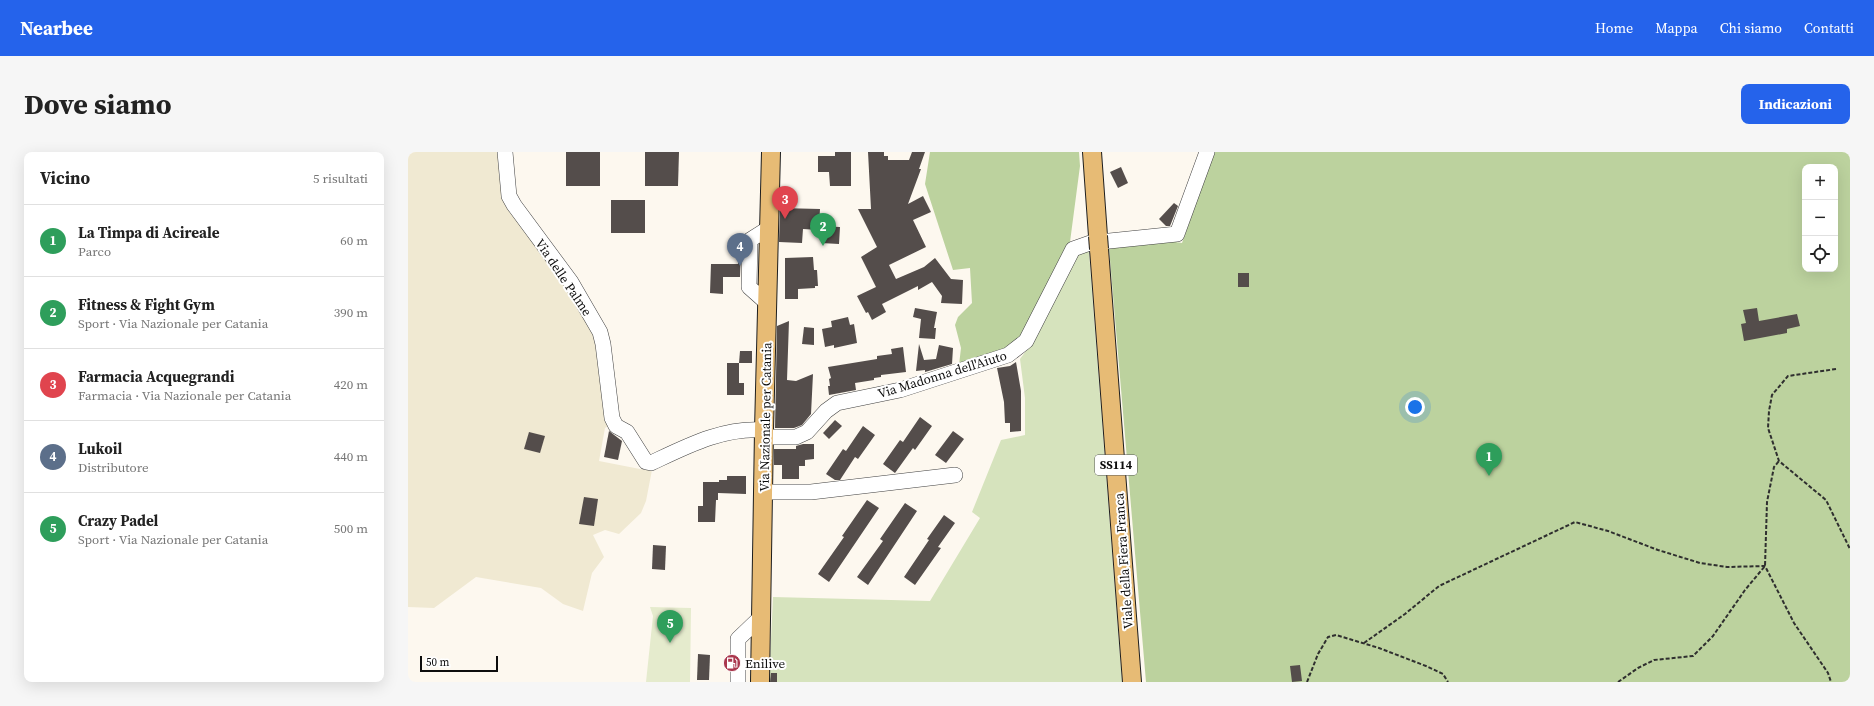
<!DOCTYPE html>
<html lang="it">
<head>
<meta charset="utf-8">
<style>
	body { margin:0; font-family:"Source Serif 4",serif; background:#f6f6f6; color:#222 }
	.controls { position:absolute; right:12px; top:12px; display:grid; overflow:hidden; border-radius:8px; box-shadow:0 4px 16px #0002 }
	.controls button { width:36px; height:36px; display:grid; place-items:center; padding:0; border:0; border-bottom:1px solid #e0e0e0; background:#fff; color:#222; font:20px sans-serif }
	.scale { position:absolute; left:12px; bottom:10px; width:78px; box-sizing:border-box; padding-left:4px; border:2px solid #0d0d0d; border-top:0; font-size:11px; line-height:14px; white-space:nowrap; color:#0d0d0d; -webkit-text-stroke:3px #fff; paint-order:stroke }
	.you { position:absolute; left:1007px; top:255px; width:14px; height:14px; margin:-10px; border:3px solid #fff; border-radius:50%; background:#1a73e8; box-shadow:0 0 0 6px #1a73e833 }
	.badge { display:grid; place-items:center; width:26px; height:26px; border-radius:50%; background:#2563eb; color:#fff; font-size:13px; font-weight:700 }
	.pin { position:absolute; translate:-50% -33px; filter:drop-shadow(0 1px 2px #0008) }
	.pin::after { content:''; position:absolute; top:21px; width:14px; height:12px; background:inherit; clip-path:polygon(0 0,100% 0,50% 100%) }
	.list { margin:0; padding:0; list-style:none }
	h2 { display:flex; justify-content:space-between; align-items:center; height:52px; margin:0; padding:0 16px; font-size:17px }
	h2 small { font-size:13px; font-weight:400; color:#767676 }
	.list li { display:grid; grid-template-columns:26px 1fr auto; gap:12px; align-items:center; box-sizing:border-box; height:72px; padding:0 16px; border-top:1px solid #e0e0e0 }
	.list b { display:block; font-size:15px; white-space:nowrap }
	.list p { margin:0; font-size:13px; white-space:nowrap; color:#767676 }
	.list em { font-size:13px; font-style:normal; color:#767676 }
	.icon { flex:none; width:22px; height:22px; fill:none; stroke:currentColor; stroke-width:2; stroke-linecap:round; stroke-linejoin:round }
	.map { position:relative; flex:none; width:1442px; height:530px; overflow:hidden; border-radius:8px }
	header { display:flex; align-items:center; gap:24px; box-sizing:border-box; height:56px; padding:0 20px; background:#2563eb; color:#fff }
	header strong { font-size:19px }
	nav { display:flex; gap:22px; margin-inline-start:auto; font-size:14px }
	.intro { display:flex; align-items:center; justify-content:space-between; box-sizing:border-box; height:96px; padding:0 24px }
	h1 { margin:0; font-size:28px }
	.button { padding:10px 18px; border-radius:8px; background:#2563eb; color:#fff; font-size:14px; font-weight:700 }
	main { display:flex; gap:24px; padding:0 24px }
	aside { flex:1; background:#fff; border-radius:8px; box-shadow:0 4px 16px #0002 }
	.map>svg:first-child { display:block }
	.farmland { fill:#f0e9d2 }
	.green { fill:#d6e3bd }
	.forest { fill:#bcd29e; fill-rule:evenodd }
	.pitch { fill:#e5ebcd }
	.building { fill:#544d4b }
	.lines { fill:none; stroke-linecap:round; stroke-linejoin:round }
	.minor-casing { stroke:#404040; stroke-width:16 }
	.major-casing { stroke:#1e1e1e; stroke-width:20 }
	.path { stroke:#2f2f2f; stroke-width:2; stroke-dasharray:4 2; stroke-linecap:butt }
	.minor { stroke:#fff; stroke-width:15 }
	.major { stroke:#e7bb75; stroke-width:18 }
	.major-bridge-casing { stroke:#1e1e1e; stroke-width:20; stroke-linecap:butt }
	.major-bridge { stroke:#e7bb75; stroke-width:18 }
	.labels { text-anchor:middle; stroke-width:4; stroke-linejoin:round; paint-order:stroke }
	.shield { fill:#fff; stroke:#565656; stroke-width:1 }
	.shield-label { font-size:12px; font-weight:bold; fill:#0d0d0d }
	.street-label { font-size:13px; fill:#0d0d0d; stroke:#fff }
	.poi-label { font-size:13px; fill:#0d0d0d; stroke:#fff; text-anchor:start }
</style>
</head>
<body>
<header>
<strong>Nearbee</strong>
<nav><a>Home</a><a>Mappa</a><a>Chi siamo</a><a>Contatti</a></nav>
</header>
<div class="intro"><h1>Dove siamo</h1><a class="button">Indicazioni</a></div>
<main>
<aside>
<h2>Vicino<small>5 risultati</small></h2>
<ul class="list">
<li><span class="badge" style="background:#2e9e5b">1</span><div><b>La Timpa di Acireale</b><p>Parco</p></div><em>60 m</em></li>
<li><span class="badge" style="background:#2e9e5b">2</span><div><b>Fitness &amp; Fight Gym</b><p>Sport · Via Nazionale per Catania</p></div><em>390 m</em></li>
<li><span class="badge" style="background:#e0444e">3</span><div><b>Farmacia Acquegrandi</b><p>Farmacia · Via Nazionale per Catania</p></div><em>420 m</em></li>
<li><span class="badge" style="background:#5c6f8a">4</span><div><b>Lukoil</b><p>Distributore</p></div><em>440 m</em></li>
<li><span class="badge" style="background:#2e9e5b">5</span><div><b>Crazy Padel</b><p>Sport · Via Nazionale per Catania</p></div><em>500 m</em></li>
</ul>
</aside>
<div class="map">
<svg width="1442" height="530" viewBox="0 0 1442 530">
	<rect width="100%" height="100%" fill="#fdf8ef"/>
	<!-- farmland -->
	<polygon class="farmland" points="0,0 92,0 95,31 161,132 189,183 203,272 197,276 191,309 237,318 244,318 238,349 233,361 211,382 197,378 185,383 196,405 184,421 175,459 155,452 133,436 68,425 26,456 0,455"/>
	<!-- green -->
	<polygon class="green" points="671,100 681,100 714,530 361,530 365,445 522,449 572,366 564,360 593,288 617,283 617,246 612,207 623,192"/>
	<!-- forest -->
	<g class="forest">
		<polygon points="522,0 671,0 672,14 662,90 615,186 598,199 551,213 553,196 547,173 550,165 564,151 562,116 545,118 517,32"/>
		<path d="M806,0h636v530h-704l-37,-434 60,-7 13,2zM1397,15h30v102h-30z"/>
	</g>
	<!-- pitch -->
	<polygon class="pitch" points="242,455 283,456 282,530 238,530 245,464"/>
	<!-- building -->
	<g class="building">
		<rect x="158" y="0" width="34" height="34"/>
		<polygon points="237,0 271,0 270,34 237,34"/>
		<polygon points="427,0 443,0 443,34 422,34 421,20 410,20 410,4 427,4"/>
		<polygon points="460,0 476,0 476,4 480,4 480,8 501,8 504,0 517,0 511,17 513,17 500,52 515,44 523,60 505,68 518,95 481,113 488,127 516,115 527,106 543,127 555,128 554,152 533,151 534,144 524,130 510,138 510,134 474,152 478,160 464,168 460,160 458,161 449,144 468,135 453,105 469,95 450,57 463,57"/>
		<polygon points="713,15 720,31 710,36 702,20"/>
		<rect x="203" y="48" width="34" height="33"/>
		<polygon points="766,51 770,54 762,74 758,74 751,67"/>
		<polygon points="372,56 412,57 411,74 432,75 431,92 413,91 413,86 411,86 411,78 395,77 394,91 371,90"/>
		<polygon points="330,100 333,100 332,125 315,125 315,142 302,141 303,112 330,112"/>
		<polygon points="405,105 406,118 409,118 410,134 407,134 407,136 390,137 390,147 377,147 377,106"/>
		<rect x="830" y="121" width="11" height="14"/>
		<polygon points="507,156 529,160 526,176 528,176 527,187 511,186 513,167 505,165"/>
		<polygon points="1349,156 1351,169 1389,162 1392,174 1379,177 1379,181 1336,189 1333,172 1338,171 1335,158"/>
		<polygon points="440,165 442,173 446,172 449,191 426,196 426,193 417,195 414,177 424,175 423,169"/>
		<polygon points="381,169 379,228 388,229 405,222 403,262 394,273 386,276 367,276 369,174"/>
		<polygon points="396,175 406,176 406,193 394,192"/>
		<polygon points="511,192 516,208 528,207 531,193 545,196 544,212 517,220 517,218 508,219"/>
		<polygon points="495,195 498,220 473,223 473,225 466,226 466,228 447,231 448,238 421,243 420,234 422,234 421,227 423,226 420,215 469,207 469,204 484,202 483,197"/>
		<polygon points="332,199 344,199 344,211 331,211"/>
		<polygon points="608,210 613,239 613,279 602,280 602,271 597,271 596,250 589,216 602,214"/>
		<polygon points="319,211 331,211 331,231 336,231 336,243 319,243"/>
		<polygon points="512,265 524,274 507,298 505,296 487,321 475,312 492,288 495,290"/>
		<polygon points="427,268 434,274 421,287 415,281"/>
		<polygon points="455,274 467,283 450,307 447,305 432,328 427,328 418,322 435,297 438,299"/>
		<polygon points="201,279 214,289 210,308 196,305"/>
		<polygon points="545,279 556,287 538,311 527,303"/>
		<polygon points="121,280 137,284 132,301 116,297"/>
		<polygon points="395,292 406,292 406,307 397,308 397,314 391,314 391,327 374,327 374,313 366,313 366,297 388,297 388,294"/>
		<polygon points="319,324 338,324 338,342 310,341 310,348 308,348 307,370 290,370 290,354 295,354 295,330 311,330 311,328 319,328"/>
		<polygon points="176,345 190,347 186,374 171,372"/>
		<polygon points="459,348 471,356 421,430 410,422 436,385 434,384"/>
		<polygon points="497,351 509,359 460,433 449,425 475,389 472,387"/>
		<polygon points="536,363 547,371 530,395 533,396 507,433 496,425 521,388 519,387"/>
		<polygon points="245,393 258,394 257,418 244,417"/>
		<polygon points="290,502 302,503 301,528 289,528"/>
		<polygon points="892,513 894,529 884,530 882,514"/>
		<polygon points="363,521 369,521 369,530 362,530"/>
	</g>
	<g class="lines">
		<defs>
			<g id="minor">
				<path d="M97,0l4,44 5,9 57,77 29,50 3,12 9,74 4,8 11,6 19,30 5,1c36,-17 72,-36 113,-33"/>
				<polyline points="359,151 341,135 342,88 361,76"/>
				<polyline points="356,285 388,285 399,280 418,259 429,251 492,238 600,203 618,189 665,97 682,91 769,82 799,0"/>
				<polyline points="355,340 403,340 547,323"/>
				<polyline points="330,530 330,487 353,465"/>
			</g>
			<g id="major">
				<polyline points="684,0 690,84"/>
				<polyline points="691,97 724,530"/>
				<polyline points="352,530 356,278 363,0"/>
			</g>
		</defs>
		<!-- minor casing -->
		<use href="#minor" class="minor-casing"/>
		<!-- major casing -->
		<use href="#major" class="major-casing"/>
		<!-- path -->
		<g class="path">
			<polyline points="1428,217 1380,224 1364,243 1361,259 1360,276 1371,309 1418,348 1442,397"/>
			<polyline points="956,491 997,462 1031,434 1167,370 1200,379 1250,398 1292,411 1319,415 1357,414 1386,471 1420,521 1423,530"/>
			<polyline points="899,530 910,502 920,485 928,483 971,496 1018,514 1035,522 1040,530"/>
			<polyline points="1210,530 1230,516 1246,508 1285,504 1305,484 1337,438 1357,414 1359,350 1366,315 1371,309"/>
		</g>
		<!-- minor -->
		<use href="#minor" class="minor"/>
		<!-- major -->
		<use href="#major" class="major"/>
		<defs>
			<polyline id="major-bridge" points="690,84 691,97"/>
		</defs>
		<!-- major-bridge casing -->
		<use href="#major-bridge" class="major-bridge-casing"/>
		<!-- major-bridge -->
		<use href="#major-bridge" class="major-bridge"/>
	</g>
	<!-- icons -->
	<defs>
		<symbol id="fuel-disc" viewBox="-11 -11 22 22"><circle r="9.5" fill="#aa374d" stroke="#fff"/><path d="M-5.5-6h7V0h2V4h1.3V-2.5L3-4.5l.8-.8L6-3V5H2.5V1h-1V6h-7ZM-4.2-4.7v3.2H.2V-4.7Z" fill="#fff"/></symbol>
	</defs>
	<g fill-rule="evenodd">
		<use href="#fuel-disc" x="314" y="501" width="20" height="20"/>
	</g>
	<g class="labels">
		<!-- shield labels -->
		<rect class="shield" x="687" y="303" width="42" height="20" rx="3"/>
		<g class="shield-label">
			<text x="708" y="317">SS114</text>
		</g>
		<!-- street labels -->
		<g class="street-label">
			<text transform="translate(156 125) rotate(56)" y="5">Via delle Palme</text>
			<text transform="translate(534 222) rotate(-17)" y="5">Via Madonna dell'Aiuto</text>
			<text transform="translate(357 265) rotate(-89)" y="5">Via Nazionale per Catania</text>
			<text transform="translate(715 409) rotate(-94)" y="5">Viale della Fiera Franca</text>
		</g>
		<!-- poi labels -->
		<g class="poi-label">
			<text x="337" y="516">Enilive</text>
		</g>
	</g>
</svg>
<div class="controls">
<button>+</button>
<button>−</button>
<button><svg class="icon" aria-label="locate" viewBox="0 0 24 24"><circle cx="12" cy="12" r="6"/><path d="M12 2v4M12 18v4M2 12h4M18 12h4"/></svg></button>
</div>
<div class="scale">50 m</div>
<div class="you"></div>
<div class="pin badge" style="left:1081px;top:324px;background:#2e9e5b">1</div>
<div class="pin badge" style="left:415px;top:94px;background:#2e9e5b">2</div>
<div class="pin badge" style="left:377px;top:67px;background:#e0444e">3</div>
<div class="pin badge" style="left:332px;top:114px;background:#5c6f8a">4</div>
<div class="pin badge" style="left:262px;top:491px;background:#2e9e5b">5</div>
</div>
</main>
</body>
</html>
